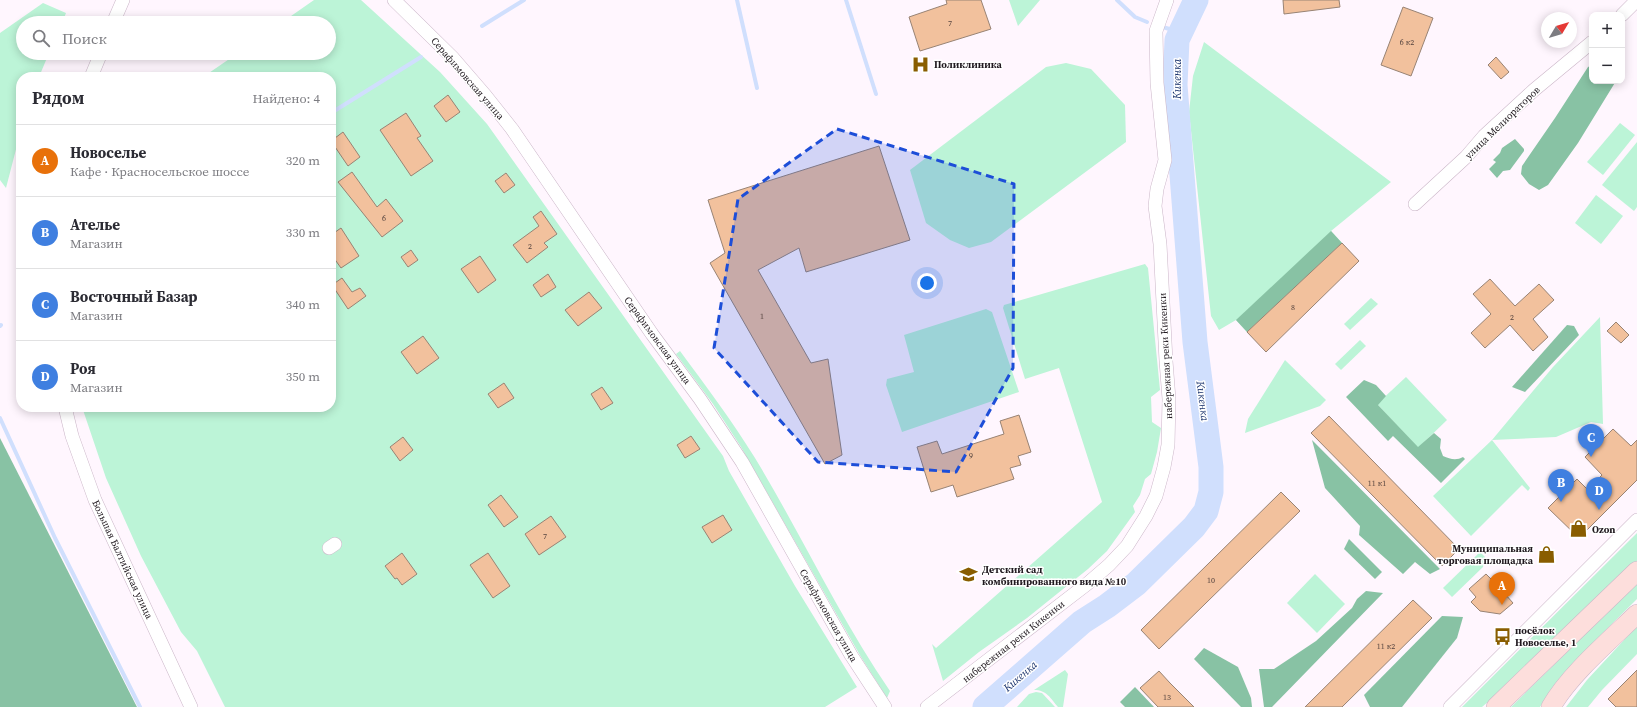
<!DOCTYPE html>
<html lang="ru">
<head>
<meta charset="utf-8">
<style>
	body { margin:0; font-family:"Source Serif 4",serif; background:#f2f2f3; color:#2b2b33 }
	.controls { position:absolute; right:12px; top:12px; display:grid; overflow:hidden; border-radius:8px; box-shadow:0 2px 10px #0003 }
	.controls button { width:36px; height:36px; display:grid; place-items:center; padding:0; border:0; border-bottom:1px solid #e1e1e2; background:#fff; color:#2b2b33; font:20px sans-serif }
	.compass { position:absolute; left:1541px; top:12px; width:36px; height:36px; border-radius:50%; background:#fff; box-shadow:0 2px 10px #0003; rotate:52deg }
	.you { position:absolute; left:927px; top:283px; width:14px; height:14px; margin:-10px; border:3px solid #fff; border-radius:50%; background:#1a73e8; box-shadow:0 0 0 6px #1a73e833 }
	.badge { display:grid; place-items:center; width:26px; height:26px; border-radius:50%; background:#895d00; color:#fff; font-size:13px; font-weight:700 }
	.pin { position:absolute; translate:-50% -33px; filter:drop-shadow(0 1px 2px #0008) }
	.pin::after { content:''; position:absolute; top:21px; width:14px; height:12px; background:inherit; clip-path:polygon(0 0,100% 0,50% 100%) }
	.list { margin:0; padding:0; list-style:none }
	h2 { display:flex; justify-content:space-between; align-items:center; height:52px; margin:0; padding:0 16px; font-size:17px }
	h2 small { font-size:13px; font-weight:400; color:#7c7c81 }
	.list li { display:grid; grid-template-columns:26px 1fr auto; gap:12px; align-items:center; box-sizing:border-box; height:72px; padding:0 16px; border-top:1px solid #e1e1e2 }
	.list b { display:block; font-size:15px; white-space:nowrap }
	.list p { margin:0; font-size:13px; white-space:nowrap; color:#7c7c81 }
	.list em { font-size:13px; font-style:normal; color:#7c7c81 }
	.icon { flex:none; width:22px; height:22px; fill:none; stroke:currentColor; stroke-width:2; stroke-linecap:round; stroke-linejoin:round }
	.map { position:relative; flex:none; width:1637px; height:707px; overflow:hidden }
	.search { position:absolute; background:#fff; box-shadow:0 2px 10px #0003; left:16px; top:16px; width:320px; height:44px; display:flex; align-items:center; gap:10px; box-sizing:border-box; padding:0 14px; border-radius:22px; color:#7c7c81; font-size:15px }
	.panel { position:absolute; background:#fff; box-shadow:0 2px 10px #0003; left:16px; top:72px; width:320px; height:340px; border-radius:16px }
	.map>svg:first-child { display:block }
	.green { fill:#bcf4d7 }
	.forest { fill:#88c2a4 }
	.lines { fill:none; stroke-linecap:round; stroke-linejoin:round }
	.stream { stroke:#d0dffd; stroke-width:4 }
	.river { stroke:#d0dffd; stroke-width:25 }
	.building { fill:#f2c19d; stroke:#988374 }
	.street-casing { stroke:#cbb6c8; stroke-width:14 }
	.secondary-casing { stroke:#cbb6c8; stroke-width:20 }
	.street { stroke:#fff; stroke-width:13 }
	.secondary { stroke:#fddedc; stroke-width:19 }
	.marked { fill:#1d4ed8; fill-opacity:0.2; stroke:#1d4ed8; stroke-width:3; stroke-dasharray:8 5; stroke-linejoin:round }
	.labels { text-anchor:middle; stroke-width:3; stroke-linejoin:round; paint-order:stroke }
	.number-label { font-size:8px; fill:#54433e }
	.poi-label { font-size:10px; font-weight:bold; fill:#20191f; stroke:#fff; text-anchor:start }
	.street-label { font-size:10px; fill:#20191f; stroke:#fff }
	.water-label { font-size:11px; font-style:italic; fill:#1c356e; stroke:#fff }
</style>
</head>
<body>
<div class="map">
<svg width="1637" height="707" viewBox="0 0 1637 707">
	<rect width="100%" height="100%" fill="#fff6fe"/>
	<!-- green -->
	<g class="green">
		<polygon points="314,0 361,0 440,72 487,124 723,456 729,471 795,586 857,687 825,707 225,707 197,651 181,632 141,556 106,478 82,407 331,407 331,77 203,77 238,53 329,53 329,23 281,23"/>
		<polygon points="1009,0 1040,0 1018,26"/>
		<polygon points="43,3 66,13 62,23 23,23 23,53 49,53 39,77 21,77 21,130 6,188 0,180 0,33"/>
		<polygon points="1204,42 1391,182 1331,231 1342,243 1247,332 1236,320 1219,330 1211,316 1189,112 1193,76"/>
		<polygon points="1066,63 1091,69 1125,105 1126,142 991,242 969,248 950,240 926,223 910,170 1046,67"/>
		<polygon points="1620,123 1635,135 1603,175 1587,162"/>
		<polygon points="1637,142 1637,207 1634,211 1602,185"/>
		<polygon points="1596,195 1623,216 1601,244 1575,223"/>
		<polygon points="1145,264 1148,268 1160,390 1151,397 1152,422 1161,428 1157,452 1151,474 1145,479 1140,495 1133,506 1135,512 1107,551 1088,569 1027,618 979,652 943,681 932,644 936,648 1102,502 1059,368 1025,379 1003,308 1004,305"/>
		<polygon points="1371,298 1378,304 1350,330 1344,324"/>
		<polygon points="986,309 992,312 1019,392 902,432 886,385 887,379 914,372 904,335"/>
		<polygon points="1600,317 1603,424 1591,422 1556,437 1492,440 1530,488 1528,491 1522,485 1471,536 1433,496 1492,440 1553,367"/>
		<polygon points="1360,340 1366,346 1341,370 1335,364"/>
		<path d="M680,351c26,35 52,70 75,107 46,76 85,160 135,233l-3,7 -26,-41 -120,-210 -28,-43 -37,-50z"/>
		<polygon points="1285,360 1326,400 1320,406 1245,433 1248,419"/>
		<polygon points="1406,377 1447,420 1418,448 1377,404"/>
		<polygon points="1637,533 1637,562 1511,682 1482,707 1462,707"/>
		<polygon points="1480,552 1485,557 1483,567 1452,597 1443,588"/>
		<polygon points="1315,574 1345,604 1317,633 1287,603"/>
		<path d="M1637,583v16c-34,34 -70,68 -97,108h-29z"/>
		<polygon points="1637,626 1637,654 1602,690 1588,707 1566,707 1587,680"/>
		<path d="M1065,670l3,4 -5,33h-5c-8,-9 -11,-17 -24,-17z"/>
		<polygon points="1036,692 1042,693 1055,707 1017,707 1029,694"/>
	</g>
	<!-- forest -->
	<g class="forest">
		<polygon points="1592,65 1592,81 1616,81 1578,143 1548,185 1539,190 1529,184 1521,174 1522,166 1555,118 1588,67"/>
		<polygon points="1515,139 1524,149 1524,151 1510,170 1503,171 1497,178 1489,169 1496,162 1493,160 1500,153 1502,148"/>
		<polygon points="1331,231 1342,243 1247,332 1236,320"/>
		<polygon points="1567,325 1574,326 1579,335 1525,392 1512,387"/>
		<path d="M1364,380l12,5 10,11 -8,9 40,42 16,-14 7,6 -1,9 3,8c7,3 13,5 20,1l2,2 -24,24 -48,-47 -5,5 -42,-44z"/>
		<polygon points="0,438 137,707 0,707"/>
		<polygon points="1312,440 1440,569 1430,574 1415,562 1403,574 1359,535 1360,526 1325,488"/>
		<polygon points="1349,539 1382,572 1375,579 1344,549"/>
		<polygon points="1366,591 1383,593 1272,707 1264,707 1259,669 1274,669 1316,641 1352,608 1357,599"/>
		<polygon points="1442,616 1463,617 1457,638 1402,707 1370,707 1364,695"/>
		<polygon points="1204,648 1238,667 1251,698 1252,707 1241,707 1194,659"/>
		<polygon points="1135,687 1154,707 1125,707 1120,702"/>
	</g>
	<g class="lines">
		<!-- stream -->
		<g class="stream">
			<polyline points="737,0 757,88"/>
			<polyline points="846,0 876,94"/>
			<polyline points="1117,0 1135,17 1147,22"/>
			<polyline points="482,26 524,0"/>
			<polyline points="1159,26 1180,32"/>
			<polyline points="331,113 421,57"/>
			<polyline points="0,326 1,325"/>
			<polyline points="0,418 55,538 140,707"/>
		</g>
		<!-- river -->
		<polyline class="river" points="985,707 1082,622 1107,606 1136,584 1194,527 1206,511 1211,492 1211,467 1195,342 1175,85 1177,40 1196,0"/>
	</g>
	<!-- building -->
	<g class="building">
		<polygon points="946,0 981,0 991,29 920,51 909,17 947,4"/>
		<polygon points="1283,0 1339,0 1340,7 1284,14"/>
		<polygon points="1403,7 1433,18 1411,76 1381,65"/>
		<polygon points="1496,57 1509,72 1501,79 1488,65"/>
		<polygon points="448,95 460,112 446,122 434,106"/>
		<polygon points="406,113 421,136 417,138 433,161 411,176 380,130"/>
		<polygon points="343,132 360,157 348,166 331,141"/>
		<polygon points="879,146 910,240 806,272 799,248 758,270 811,363 828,359 842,455 825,464 710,263 725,253 708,200"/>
		<polygon points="352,172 377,207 386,199 403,221 382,237 338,182"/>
		<polygon points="506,173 515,185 504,193 495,181"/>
		<polygon points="541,211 557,234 544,243 548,247 527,263 513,245 539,226 533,217"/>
		<polygon points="341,228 359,256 341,268 331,254 331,235"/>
		<polygon points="1342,243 1359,261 1266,352 1247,332"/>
		<polygon points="411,250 418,260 408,267 401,257"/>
		<polygon points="480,256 496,280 478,293 461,269"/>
		<polygon points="548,274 556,287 541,297 533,285"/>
		<polygon points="342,278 352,292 360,288 366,296 348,309 332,285"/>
		<polygon points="1490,279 1515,306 1539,284 1554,300 1533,319 1548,337 1533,351 1510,325 1485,348 1471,333 1491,314 1473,294"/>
		<polygon points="589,292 602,308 578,326 565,310"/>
		<polygon points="1616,322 1629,335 1621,343 1607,331"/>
		<polygon points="423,336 439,358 417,374 401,352"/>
		<polygon points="504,383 514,398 498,408 488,394"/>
		<polygon points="602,387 613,403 601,410 591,394"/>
		<polygon points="1019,415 1031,452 1018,456 1021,465 1010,468 1014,479 957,497 953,485 931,492 917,447 937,441 942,454 1004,434 1000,421"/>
		<polygon points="1329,416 1459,549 1442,566 1311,433"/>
		<polygon points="1613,429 1631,446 1637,440 1637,480 1579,538 1548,508 1577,479 1588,490 1602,475 1585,457 1594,448 1591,445 1600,437 1602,440"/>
		<polygon points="691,436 700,449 685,458 677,445"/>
		<polygon points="403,437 413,450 400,461 390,447"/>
		<polygon points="1281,492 1300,511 1159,649 1141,630"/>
		<polygon points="501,495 518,517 504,527 488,505"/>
		<polygon points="723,515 732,530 712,543 702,527"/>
		<polygon points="551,516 566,537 539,555 525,534"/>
		<polygon points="402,553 417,574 402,585 397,578 395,579 385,566"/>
		<polygon points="488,553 510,586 493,598 470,565"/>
		<polygon points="1486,574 1491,579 1496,575 1509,589 1505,594 1513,603 1500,614 1480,611 1471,602 1476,597 1469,589"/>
		<polygon points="1413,600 1432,618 1342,707 1305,707"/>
		<polygon points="1637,670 1637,707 1616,707 1608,699"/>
		<polygon points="1159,671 1170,683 1194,707 1158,707 1140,688"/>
	</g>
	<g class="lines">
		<defs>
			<g id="street">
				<polyline points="394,0 453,58 485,95 512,129 652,334 700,399 742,462 851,655 885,707"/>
				<polyline points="1622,15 1637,0"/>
				<polyline points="113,23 123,0"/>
				<polyline points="91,77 101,53"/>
				<polyline points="1415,204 1466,157 1484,136 1534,90 1592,42"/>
				<polyline points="65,407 72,436 95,500 191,707"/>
				<polyline points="329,548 335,544"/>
				<polyline points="927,707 1087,584 1109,565 1127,546 1146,516 1156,496 1164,467 1168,445 1169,399 1166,361 1160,244 1155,206 1157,189 1165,160 1157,83 1156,31 1167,0"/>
				<polyline points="1450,707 1637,520"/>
			</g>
			<g id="secondary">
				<polyline points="1496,707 1637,571"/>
				<path d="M1551,707c18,-32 59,-67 86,-93"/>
			</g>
		</defs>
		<!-- street casing -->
		<use href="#street" class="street-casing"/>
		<!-- secondary casing -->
		<use href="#secondary" class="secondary-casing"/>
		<!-- street -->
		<use href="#street" class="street"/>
		<!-- secondary -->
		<use href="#secondary" class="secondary"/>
	</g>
	<!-- marked area -->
	<path class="marked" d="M837,129l177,55 -1,184 -57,104 -138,-10 -104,-114 24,-149z"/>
	<!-- icons -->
	<defs>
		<symbol id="hospital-bare" viewBox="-9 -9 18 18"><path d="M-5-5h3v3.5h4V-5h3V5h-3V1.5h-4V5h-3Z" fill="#895d00" stroke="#fff" stroke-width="2.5" paint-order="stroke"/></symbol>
		<symbol id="shop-bare" viewBox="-9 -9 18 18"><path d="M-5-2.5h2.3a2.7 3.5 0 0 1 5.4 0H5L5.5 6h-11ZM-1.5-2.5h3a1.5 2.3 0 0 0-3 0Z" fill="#895d00" stroke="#fff" stroke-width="2.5" paint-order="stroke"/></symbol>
		<symbol id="school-bare" viewBox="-9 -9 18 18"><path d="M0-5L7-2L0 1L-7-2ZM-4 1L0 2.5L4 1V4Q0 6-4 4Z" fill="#895d00" stroke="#fff" stroke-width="2.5" paint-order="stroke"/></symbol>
		<symbol id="bus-bare" viewBox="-9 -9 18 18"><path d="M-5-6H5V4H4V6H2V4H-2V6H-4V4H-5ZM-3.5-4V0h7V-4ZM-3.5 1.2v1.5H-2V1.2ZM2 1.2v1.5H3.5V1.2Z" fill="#895d00" stroke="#fff" stroke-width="2.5" paint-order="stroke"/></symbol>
	</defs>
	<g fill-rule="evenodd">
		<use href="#hospital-bare" x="908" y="52" width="25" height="25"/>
		<use href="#shop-bare" x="1566" y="516" width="25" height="25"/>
		<use href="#shop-bare" x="1534" y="542" width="25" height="25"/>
		<use href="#school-bare" x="956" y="562" width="25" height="25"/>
		<use href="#bus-bare" x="1490" y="624" width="25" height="25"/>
	</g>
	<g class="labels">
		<!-- number labels -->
		<g class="number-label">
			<text x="950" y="26">7</text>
			<text x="1407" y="45">6 к2</text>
			<text x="384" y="221">6</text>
			<text x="530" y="249">2</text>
			<text x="1293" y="310">8</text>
			<text x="762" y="319">1</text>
			<text x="1512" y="320">2</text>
			<text x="971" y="458">9</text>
			<text x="1377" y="486">11 к1</text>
			<text x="545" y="539">7</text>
			<text x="1211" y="583">10</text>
			<text x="1386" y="649">11 к2</text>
			<text x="1167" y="700">13</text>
		</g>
		<!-- poi labels -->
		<g class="poi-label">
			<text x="934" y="68">Поликлиника</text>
			<text x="1592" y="533">Ozon</text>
			<text x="1533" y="552" text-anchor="end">Муниципальная<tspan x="1533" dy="12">торговая площадка</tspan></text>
			<text x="982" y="573">Детский сад<tspan x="982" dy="12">комбинированного вида №10</tspan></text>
			<text x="1515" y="634">посёлок<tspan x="1515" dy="12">Новоселье, 1</tspan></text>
		</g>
		<!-- street labels -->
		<g class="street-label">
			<text transform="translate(468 78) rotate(49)" y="4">Серафимовская улица</text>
			<text transform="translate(1502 122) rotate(-44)" y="4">улица Мелиораторов</text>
			<text transform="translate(658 340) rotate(54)" y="4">Серафимовская улица</text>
			<text transform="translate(1165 356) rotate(-93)" y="4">набережная реки Кикенки</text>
			<text transform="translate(123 559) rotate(65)" y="4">Большая Балтийская улица</text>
			<text transform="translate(829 615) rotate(60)" y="4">Серафимовская улица</text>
			<text transform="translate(1013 641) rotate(-38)" y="4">набережная реки Кикенки</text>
		</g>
		<!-- water labels -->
		<g class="water-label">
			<text transform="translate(1177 79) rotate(-90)" y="4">Кикенка</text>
			<text transform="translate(1203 401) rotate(83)" y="4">Кикенка</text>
			<text transform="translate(1020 676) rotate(-41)" y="4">Кикенка</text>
		</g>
	</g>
</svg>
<div class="controls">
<button>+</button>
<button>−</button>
</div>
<svg class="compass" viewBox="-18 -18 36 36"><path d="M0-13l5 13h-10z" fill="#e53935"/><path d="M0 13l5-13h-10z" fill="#7c7c81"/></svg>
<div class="you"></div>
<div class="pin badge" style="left:1502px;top:605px;background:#e8710a">A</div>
<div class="pin badge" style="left:1561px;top:502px;background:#3f7fe0">B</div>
<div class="pin badge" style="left:1591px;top:457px;background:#3f7fe0">C</div>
<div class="pin badge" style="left:1599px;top:510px;background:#3f7fe0">D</div>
<div class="search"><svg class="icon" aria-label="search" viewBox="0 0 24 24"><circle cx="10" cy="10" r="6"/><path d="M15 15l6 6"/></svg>Поиск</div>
<section class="panel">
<h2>Рядом<small>Найдено: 4</small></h2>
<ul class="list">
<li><span class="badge" style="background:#e8710a">A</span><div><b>Новоселье</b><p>Кафе · Красносельское шоссе</p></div><em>320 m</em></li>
<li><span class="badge" style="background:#3f7fe0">B</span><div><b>Ателье</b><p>Магазин</p></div><em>330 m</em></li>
<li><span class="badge" style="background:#3f7fe0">C</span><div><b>Восточный Базар</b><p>Магазин</p></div><em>340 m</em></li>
<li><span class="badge" style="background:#3f7fe0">D</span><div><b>Роя</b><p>Магазин</p></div><em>350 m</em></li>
</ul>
</section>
</div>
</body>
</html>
